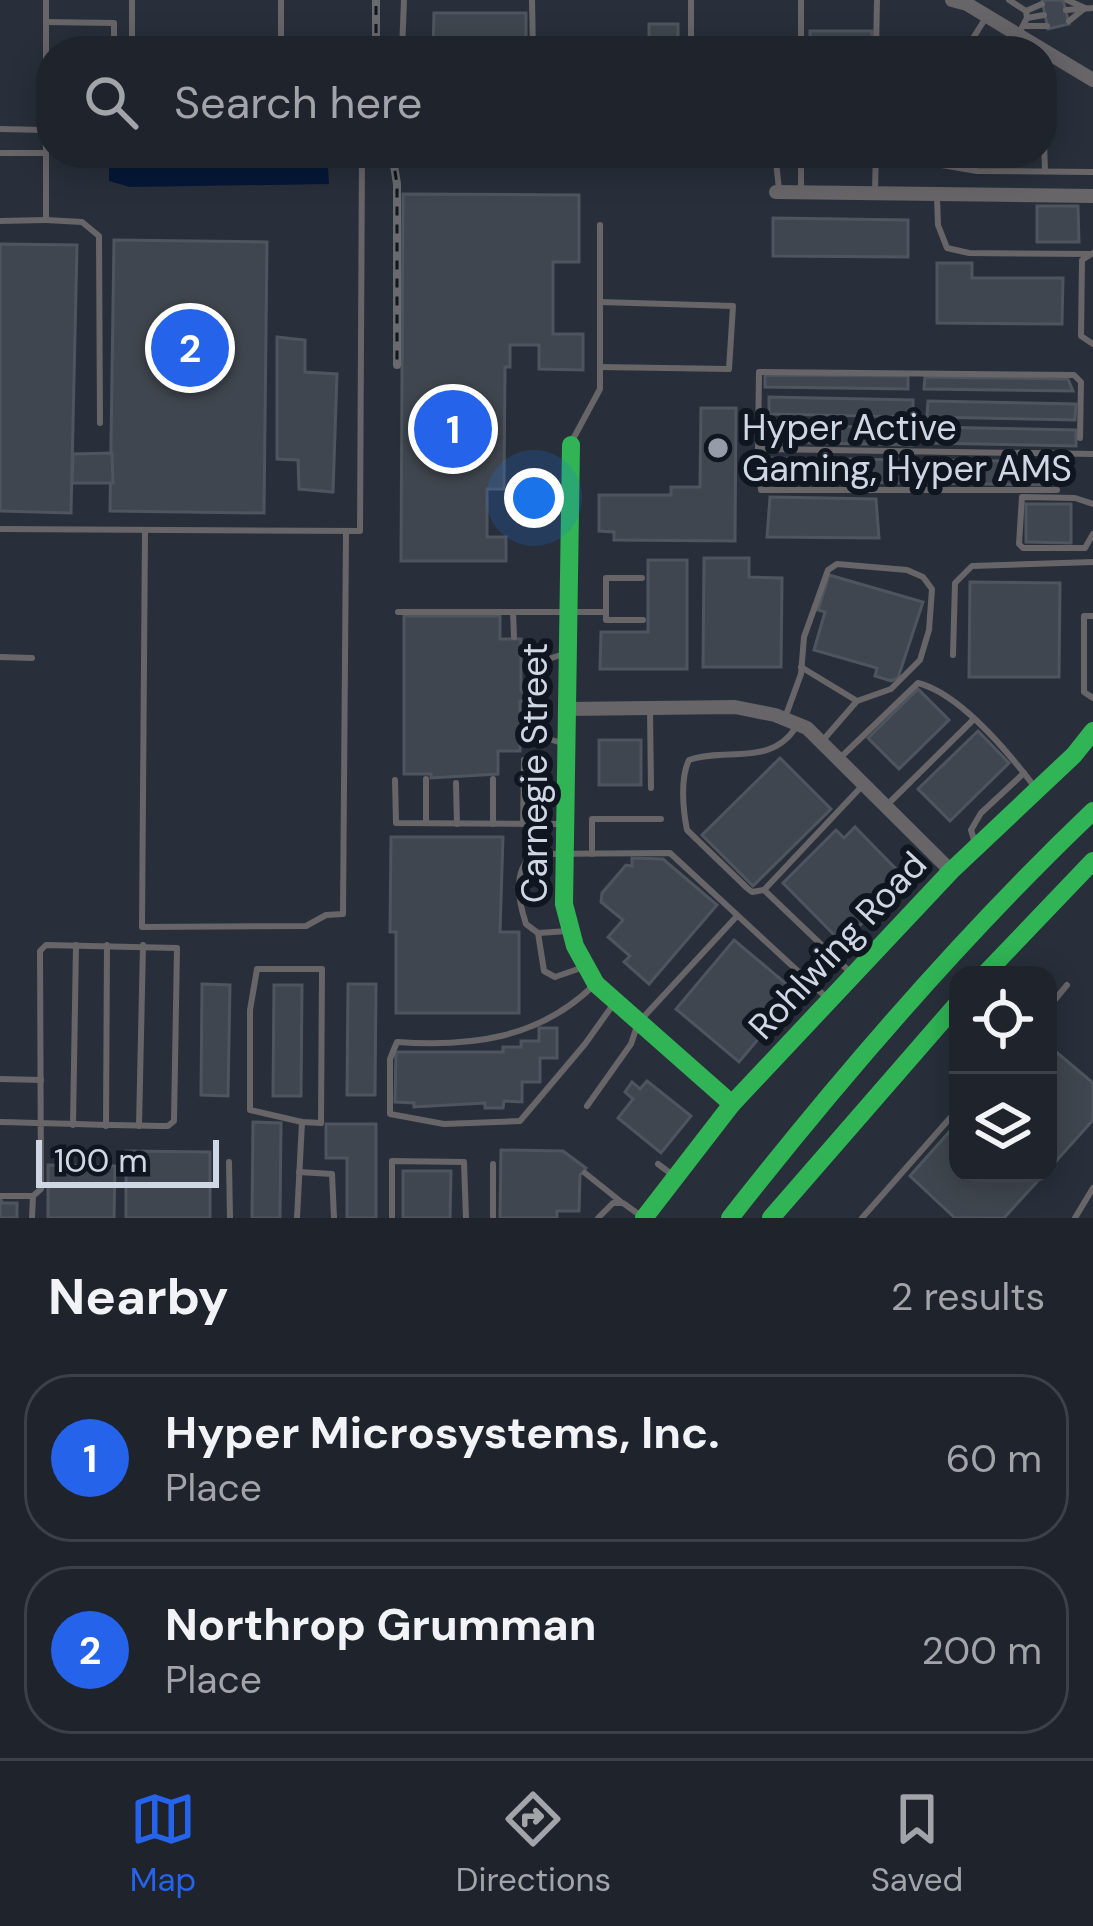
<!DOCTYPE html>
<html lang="en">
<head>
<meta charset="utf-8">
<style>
	body { margin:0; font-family:"DM Sans",sans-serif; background:#2b2f38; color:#f1f3f6 }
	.controls { position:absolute; right:36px; bottom:36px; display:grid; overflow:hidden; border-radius:24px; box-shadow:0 6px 30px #0003 }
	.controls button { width:108px; height:108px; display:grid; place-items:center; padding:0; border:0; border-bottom:3px solid #3c4048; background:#1e232c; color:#f1f3f6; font:60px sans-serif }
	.scale { position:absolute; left:36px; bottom:30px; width:183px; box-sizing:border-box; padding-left:12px; border:6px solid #cfd7e4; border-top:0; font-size:33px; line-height:42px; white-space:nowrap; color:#cfd7e4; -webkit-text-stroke:9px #10161f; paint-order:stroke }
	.you { position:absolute; left:534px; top:498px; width:42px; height:42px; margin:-30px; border:9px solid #fff; border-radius:50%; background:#1a73e8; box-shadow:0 0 0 18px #1a73e833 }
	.badge { display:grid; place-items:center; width:78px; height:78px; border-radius:50%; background:#2563eb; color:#fff; font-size:39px; font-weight:700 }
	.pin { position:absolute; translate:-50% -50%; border:6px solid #fff; box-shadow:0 3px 12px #0006 }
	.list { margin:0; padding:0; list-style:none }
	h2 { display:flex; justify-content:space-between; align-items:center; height:156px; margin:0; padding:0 48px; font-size:51px }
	h2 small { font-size:39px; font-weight:400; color:#a1a4a9 }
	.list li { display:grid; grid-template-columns:78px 1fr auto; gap:36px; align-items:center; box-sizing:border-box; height:168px; margin:0 24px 24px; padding:0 24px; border:3px solid #3c4048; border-radius:48px }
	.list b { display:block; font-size:45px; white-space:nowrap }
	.list p { margin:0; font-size:39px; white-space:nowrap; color:#a1a4a9 }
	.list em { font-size:39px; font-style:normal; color:#a1a4a9 }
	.icon { flex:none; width:66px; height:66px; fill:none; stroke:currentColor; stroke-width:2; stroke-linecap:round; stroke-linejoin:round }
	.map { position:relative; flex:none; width:1093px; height:1218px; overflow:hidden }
	.search { position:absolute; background:#1e232c; box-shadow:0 6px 30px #0003; left:36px; right:36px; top:36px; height:132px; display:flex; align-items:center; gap:30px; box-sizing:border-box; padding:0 42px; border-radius:48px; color:#a1a4a9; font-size:45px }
	.sheet { height:540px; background:#1e232c }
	nav { display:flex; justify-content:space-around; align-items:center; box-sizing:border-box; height:168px; border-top:3px solid #3c4048; background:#1e232c; font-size:33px; color:#a1a4a9 }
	nav a { display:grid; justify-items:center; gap:6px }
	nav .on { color:#2563eb }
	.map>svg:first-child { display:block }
	.water { fill:#051837 }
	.building { fill:#40464f; stroke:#4f555e; stroke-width:3 }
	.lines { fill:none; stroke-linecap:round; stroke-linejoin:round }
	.lane { stroke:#676568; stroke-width:6 }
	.street { stroke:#676568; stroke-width:14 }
	.fast { stroke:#30b455; stroke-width:18 }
	.rail-casing { stroke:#686a6e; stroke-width:8 }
	.rail { stroke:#10161f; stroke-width:3; stroke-dasharray:9; stroke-linecap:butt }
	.poi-dot { fill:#959ca8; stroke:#10161f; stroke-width:4.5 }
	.labels { text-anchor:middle; stroke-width:12; stroke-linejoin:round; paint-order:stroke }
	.poi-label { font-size:36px; fill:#cfd7e4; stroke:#10161f; text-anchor:start }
	.street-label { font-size:36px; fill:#cfd7e4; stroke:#10161f }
</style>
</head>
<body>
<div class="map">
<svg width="1093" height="1218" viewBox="0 0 1093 1218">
	<rect width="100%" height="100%" fill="#282f3a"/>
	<!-- water -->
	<polygon class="water" points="109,153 327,153 329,184 130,187 109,181"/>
	<!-- building -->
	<g class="building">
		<polygon points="1042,0 1063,0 1069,24 1048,29"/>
		<polygon points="434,13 526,13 526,51 433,51"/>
		<rect x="649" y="24" width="29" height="27"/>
		<rect x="810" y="31" width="62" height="20"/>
		<polygon points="808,153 870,153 870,166 808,165"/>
		<polygon points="403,194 579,195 579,262 553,262 553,334 583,334 583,370 539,369 539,345 510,345 510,367 505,367 504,489 487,489 487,537 506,537 506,561 401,561"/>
		<polygon points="1037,206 1078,206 1079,242 1037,242"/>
		<polygon points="773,218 908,220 908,257 773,256"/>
		<polygon points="114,240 267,242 264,513 110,511"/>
		<polygon points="0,244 77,245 71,513 0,511"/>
		<polygon points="937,263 972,263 972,278 1063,278 1062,324 937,323"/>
		<polygon points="277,337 305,340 305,372 337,374 333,492 299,489 298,460 277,459"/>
		<polygon points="765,375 908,376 908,389 765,387"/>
		<polygon points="925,377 1068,379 1073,391 924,389"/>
		<polygon points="769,397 913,400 913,417 769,414"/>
		<polygon points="928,401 1076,404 1075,420 927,417"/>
		<polygon points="701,408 736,408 735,541 614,540 614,532 599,531 599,495 671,495 671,487 700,487"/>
		<polygon points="769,425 913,428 912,445 769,442"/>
		<polygon points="928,427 1076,430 1076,446 928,443"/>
		<polygon points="112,453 113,483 72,483 73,454"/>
		<polygon points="767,458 907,460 907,483 767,480"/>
		<polygon points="928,460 1071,462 1070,479 1047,479 1047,485 928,483"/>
		<polygon points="770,497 876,499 879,538 767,537"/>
		<polygon points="1026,504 1071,504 1071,543 1026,542"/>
		<polygon points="704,558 749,558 749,577 782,578 781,667 703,667"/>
		<polygon points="648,560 687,560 687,669 600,669 601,632 648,632"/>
		<polygon points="829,575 923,602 898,678 891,681 875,676 877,668 814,650 825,612 818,610"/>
		<polygon points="970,582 1060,583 1059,677 969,677"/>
		<polygon points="404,616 500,616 500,639 521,639 521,691 543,691 543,701 520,701 520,751 498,751 498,774 431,778 431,774 404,774"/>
		<polygon points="918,689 949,720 899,769 868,738"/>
		<polygon points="978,731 1009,763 950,821 918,789"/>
		<rect x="599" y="740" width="42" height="45"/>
		<polygon points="780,758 831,809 753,886 702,835"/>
		<polygon points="855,827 899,872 888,884 895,891 842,943 783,883 836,830 844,838"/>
		<polygon points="391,837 503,837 500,932 519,932 519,1013 396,1013 396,932 390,932"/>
		<polygon points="632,858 663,859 717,905 649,984 624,962 630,956 608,937 623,920 601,902 602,893 626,865 632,866"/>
		<polygon points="734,940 797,993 739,1062 676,1009"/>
		<polygon points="202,984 230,985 228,1096 201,1095"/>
		<polygon points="348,984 376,984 375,1095 347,1095"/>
		<polygon points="274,985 302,985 301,1096 273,1096"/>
		<polygon points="539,1028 557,1028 557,1058 540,1058 540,1082 522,1082 522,1102 504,1101 503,1108 485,1108 485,1103 414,1107 414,1103 395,1102 396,1052 503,1052 503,1047 521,1047 521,1041 539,1041"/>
		<polygon points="1048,1045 1093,1083 1093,1120 1048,1170"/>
		<polygon points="647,1081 691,1116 661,1153 618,1118 633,1099 625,1092 632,1082 640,1089"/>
		<polygon points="253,1122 281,1123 280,1218 252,1218"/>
		<polygon points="958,1122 958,1173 1045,1173 1004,1218 955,1218 910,1176"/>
		<polygon points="326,1124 376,1124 376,1218 347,1218 347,1158 326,1158"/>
		<polygon points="501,1150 563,1151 586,1168 580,1175 579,1211 557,1211 557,1218 500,1218"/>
		<polygon points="126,1151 210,1152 210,1218 126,1218"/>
		<polygon points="48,1165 115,1166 114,1218 48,1218"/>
		<polygon points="403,1171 451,1171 450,1218 403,1218"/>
		<polygon points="0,1196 2,1203 17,1203 17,1218 0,1218"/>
	</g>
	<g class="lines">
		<!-- lane -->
		<g class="lane">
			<polyline points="46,0 46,220 82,222 99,236 100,423"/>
			<polyline points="132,0 132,51"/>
			<polyline points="532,0 533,51"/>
			<polyline points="1009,0 1026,11 1027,18 1019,33"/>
			<polyline points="1067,0 1085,8 1069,21"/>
			<polyline points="1066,10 1093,8"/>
			<polyline points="1026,11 1042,4"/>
			<polyline points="1027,18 1044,15"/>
			<polyline points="46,22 114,23 114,51"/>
			<polyline points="1023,26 1047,26"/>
			<polyline points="404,40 412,51"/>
			<polyline points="281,51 281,0"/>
			<polyline points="402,51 404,0"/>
			<polyline points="691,51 691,0"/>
			<polyline points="801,51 801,0"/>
			<polyline points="876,51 877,0"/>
			<polyline points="965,51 985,19"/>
			<polyline points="1042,83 1045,171"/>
			<polyline points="0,129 45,130"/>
			<polyline points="0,153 46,153"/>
			<polyline points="608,153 648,157 653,153"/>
			<polyline points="775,153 779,189"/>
			<polyline points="801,153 801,191"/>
			<polyline points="935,153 936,164 977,171 1093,172"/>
			<polyline points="875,190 876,153"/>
			<polyline points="937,197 938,225 947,248 969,253 1089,254"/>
			<polyline points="0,221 46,220"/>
			<polyline points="1093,253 1082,260 1081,336 1093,344"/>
			<polyline points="600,302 733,306 729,369 600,367"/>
			<polyline points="1080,438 1081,382 1074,375 759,372 758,449 1093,454"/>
			<polyline points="572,441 600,389 600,225"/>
			<polyline points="758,449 761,490 1057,490"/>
			<polyline points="1093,504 1075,498 1022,497 1019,544 1023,548 1085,548 1093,534"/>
			<polyline points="0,529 360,531 362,153"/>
			<polyline points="145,531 142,927 306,926 326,915 343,914 346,532"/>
			<polyline points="398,612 606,612 606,620 643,620"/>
			<polyline points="513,612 514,637"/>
			<polyline points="606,612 606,578 642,578"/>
			<polyline points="1093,616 1084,616 1084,692 1093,698"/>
			<polyline points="953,655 955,583 972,566 1093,562"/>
			<polyline points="0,657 32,658"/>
			<polyline points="801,667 857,701"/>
			<polyline points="529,691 542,661 564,654"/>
			<polyline points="529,701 539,736 562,743"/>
			<polyline points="650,711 651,788"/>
			<polyline points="786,715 801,674 804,637 828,570 837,564 907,570 923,577 932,589 929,630 920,660 891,689 857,701 824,739"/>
			<path d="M796,727c-25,40 -70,20 -107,33 -9,18 -6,50 -2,70l60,58 5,4 12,-2 87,83"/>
			<path d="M840,758l78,-75c42,11 90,69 116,103"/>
			<polyline points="426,779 426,823"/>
			<polyline points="493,779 493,824"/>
			<polyline points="395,780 396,823 562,824"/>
			<polyline points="456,783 457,824"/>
			<polyline points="887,805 973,720"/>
			<polyline points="523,824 524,760"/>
			<polyline points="975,843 971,830 981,813 1024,773"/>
			<polyline points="592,854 592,819 661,819"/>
			<polyline points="764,890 862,786"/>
			<path d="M568,931l-30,2 -12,-9c-8,-24 -14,-59 11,-70l133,-1 157,145"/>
			<polyline points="538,933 544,971 555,977 581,968"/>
			<path d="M593,986c-55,53 -122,61 -196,56l-7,17v55l54,10 76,-3 65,-77 30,-42"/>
			<polyline points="1048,1008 1067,985"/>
			<polyline points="0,1079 41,1080"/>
			<polyline points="587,1106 631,1044 638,1023 737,916"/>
			<path d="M0,1122c56,1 112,4 168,4l6,-5 3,-173 -131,-3 -6,6 1,238 -8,7"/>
			<polyline points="73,1125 76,945"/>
			<polyline points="106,1126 107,945"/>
			<polyline points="139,1126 143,945"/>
			<polyline points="229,1162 230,1218"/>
			<polyline points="493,1164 493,1218"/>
			<polyline points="658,1164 674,1176"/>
			<polyline points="299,1172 332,1174 334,1218"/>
			<polyline points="585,1173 620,1201"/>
			<polyline points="0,1196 33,1196 32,1218"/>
			<polyline points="297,1218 302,1122 321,1123 322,969 257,969 250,1010 250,1110 302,1122"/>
			<polyline points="392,1218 392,1161 464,1162 466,1218"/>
			<polyline points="598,1218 613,1203 623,1203 641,1216"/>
			<polyline points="862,1218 958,1109"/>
			<polyline points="1075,1218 1093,1188"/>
		</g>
		<!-- street -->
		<g class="street">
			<polyline points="952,0 967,4 1093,80"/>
			<polyline points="776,192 1093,196"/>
			<polyline points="566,709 735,707 775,715 807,728 951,871"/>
		</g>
		<!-- fast -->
		<g class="fast">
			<polyline points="571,445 564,904 575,946 596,984 732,1104"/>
			<polyline points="984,975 1093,861"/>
			<polyline points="644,1218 732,1104 951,871 1074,755 1093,731"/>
			<path d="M730,1218c113,-144 231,-281 363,-407"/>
			<polyline points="771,1218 958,1003"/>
		</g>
		<defs>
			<g id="rail">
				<polyline points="376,51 376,0"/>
				<polyline points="392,153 397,184 397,365"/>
			</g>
		</defs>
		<!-- rail casing -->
		<use href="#rail" class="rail-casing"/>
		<!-- rail -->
		<use href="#rail" class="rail"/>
	</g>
	<!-- markers -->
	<circle class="poi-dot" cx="718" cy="448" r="12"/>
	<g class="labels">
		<!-- poi labels -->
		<g class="poi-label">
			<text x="742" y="440">Hyper Active<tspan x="742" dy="41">Gaming, Hyper AMS</tspan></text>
		</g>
		<!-- street labels -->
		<g class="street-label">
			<text transform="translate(534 773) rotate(-90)" y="13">Carnegie Street</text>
			<text transform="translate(837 945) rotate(-47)" y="13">Rohlwing Road</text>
		</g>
	</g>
</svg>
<div class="controls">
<button><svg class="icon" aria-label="locate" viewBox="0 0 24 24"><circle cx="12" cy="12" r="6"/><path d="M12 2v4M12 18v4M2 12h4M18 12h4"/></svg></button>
<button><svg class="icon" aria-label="layers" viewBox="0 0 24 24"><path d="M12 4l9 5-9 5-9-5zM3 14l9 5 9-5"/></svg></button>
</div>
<div class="scale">100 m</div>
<div class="you"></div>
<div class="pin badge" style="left:453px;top:429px">1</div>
<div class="pin badge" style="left:190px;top:348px">2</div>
<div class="search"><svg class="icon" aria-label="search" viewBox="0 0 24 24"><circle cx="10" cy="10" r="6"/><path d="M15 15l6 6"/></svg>Search here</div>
</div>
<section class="sheet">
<h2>Nearby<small>2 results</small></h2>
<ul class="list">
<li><span class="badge">1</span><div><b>Hyper Microsystems, Inc.</b><p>Place</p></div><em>60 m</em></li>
<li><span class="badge">2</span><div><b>Northrop Grumman</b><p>Place</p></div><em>200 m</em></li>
</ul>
</section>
<nav>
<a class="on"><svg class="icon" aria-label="map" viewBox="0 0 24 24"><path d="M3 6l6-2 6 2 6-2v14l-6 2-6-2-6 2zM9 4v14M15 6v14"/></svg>Map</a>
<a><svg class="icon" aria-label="directions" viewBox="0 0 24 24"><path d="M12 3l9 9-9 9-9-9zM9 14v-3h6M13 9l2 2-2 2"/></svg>Directions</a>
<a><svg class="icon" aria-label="saved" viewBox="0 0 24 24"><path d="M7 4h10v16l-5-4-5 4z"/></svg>Saved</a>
</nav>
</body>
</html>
